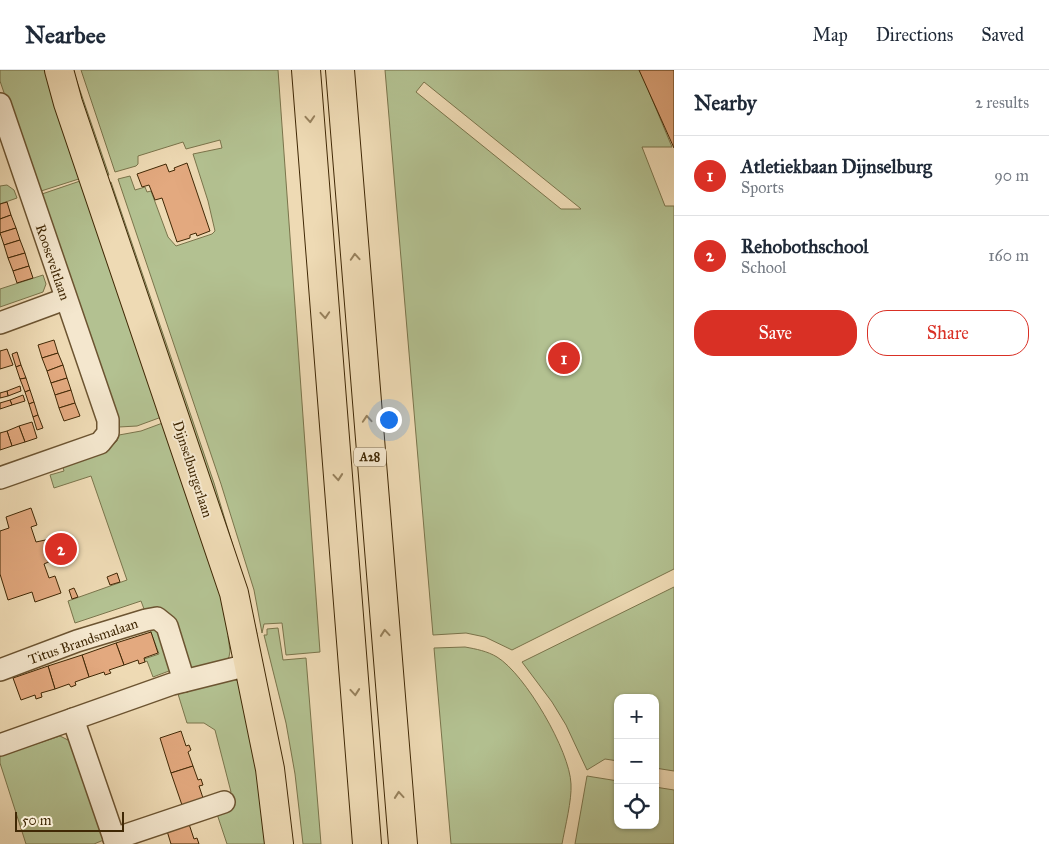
<!DOCTYPE html>
<html lang="en">
<head>
<meta charset="utf-8">
<style>
	body { margin:0; font-family:"IM FELL Great Primer",serif; background:#f6f6f7; color:#1f2937 }
	.controls { position:absolute; right:15px; bottom:15px; display:grid; overflow:hidden; border-radius:10px; box-shadow:0 1px 4px #0004 }
	.controls button { width:45px; height:45px; display:grid; place-items:center; padding:0; border:0; border-bottom:1px solid #e0e1e3; background:#fff; color:#1f2937; font:25px sans-serif }
	.scale { position:absolute; left:15px; bottom:12px; width:109px; box-sizing:border-box; padding-left:5px; border:2px solid #402805; border-top:0; font-size:14px; line-height:18px; white-space:nowrap; color:#402805; -webkit-text-stroke:4px #f4e7ce; paint-order:stroke }
	.you { position:absolute; left:388px; top:349px; width:18px; height:18px; margin:-12px; border:4px solid #fff; border-radius:50%; background:#1a73e8; box-shadow:0 0 0 8px #1a73e833 }
	.badge { display:grid; place-items:center; width:32px; height:32px; border-radius:50%; background:#d93025; color:#fff; font-size:16px; font-weight:700 }
	.pin { position:absolute; translate:-50% -50%; border:2px solid #fff; box-shadow:0 1px 5px #0006 }
	.list { margin:0; padding:0; list-style:none }
	h2 { display:flex; justify-content:space-between; align-items:center; height:65px; margin:0; padding:0 20px; font-size:21px }
	h2 small { font-size:16px; font-weight:400; color:#747a83 }
	.list li { display:grid; grid-template-columns:32px 1fr auto; gap:15px; align-items:center; box-sizing:border-box; height:80px; padding:0 20px; border-top:1px solid #e0e1e3 }
	.list b { display:block; font-size:19px; white-space:nowrap }
	.list p { margin:0; font-size:16px; white-space:nowrap; color:#747a83 }
	.list em { font-size:16px; font-style:normal; color:#747a83 }
	.actions { display:flex; gap:10px; padding:15px 20px }
	.actions a { flex:1; padding:11px 0; border:1px solid #d93025; border-radius:20px; text-align:center; font-size:18px; color:#d93025 }
	.actions .main { background:#d93025; color:#fff }
	.icon { flex:none; width:28px; height:28px; fill:none; stroke:currentColor; stroke-width:2; stroke-linecap:round; stroke-linejoin:round }
	.map { position:relative; flex:none; width:674px; height:774px; overflow:hidden }
	header { display:flex; align-items:center; gap:30px; box-sizing:border-box; height:70px; padding:0 25px; background:#fff; border-bottom:1px solid #e0e1e3 }
	header strong { font-size:24px }
	nav { display:flex; gap:28px; margin-inline-start:auto; font-size:18px }
	main { display:flex }
	aside { flex:1; background:#fff }
	.map>svg:first-child { display:block }
	.green { fill:#b3c191; stroke:#7a744b; fill-rule:evenodd }
	.building { fill:#e3a97f; stroke:#402805 }
	.lines { fill:none; stroke-linecap:round; stroke-linejoin:round }
	.minor-casing { stroke:#6c5431; stroke-width:24 }
	.major-casing { stroke:#402805; stroke-width:30 }
	.highway-casing { stroke:#402805; stroke-width:30 }
	.minor { stroke:#f4e7ce; stroke-width:21 }
	.major { stroke:#eedab4; stroke-width:28 }
	.highway { stroke:#eedab4; stroke-width:28 }
	.oneway { stroke:#97815c }
	.labels { text-anchor:middle; stroke-width:4; stroke-linejoin:round; paint-order:stroke }
	.shield { fill:#f4e7ce; stroke:#766141; stroke-width:1 }
	.shield-label { font-size:12px; font-weight:bold; fill:#402805 }
	.street-label { font-size:14px; fill:#402805; stroke:#f4e7ce }
</style>
</head>
<body>
<header>
<strong>Nearbee</strong>
<nav><a>Map</a><a>Directions</a><a>Saved</a></nav>
</header>
<main>
<div class="map">
<svg width="674" height="774" viewBox="0 0 674 774">
	<rect width="100%" height="100%" fill="#eedab4"/>
	<filter id="stains"><feTurbulence type="fractalNoise" baseFrequency=".004" numOctaves="4"/><feColorMatrix values="0 0 0 0 .2 0 0 0 0 .09 0 0 0 0 .02 0 0 0 .5 -.17"/></filter>
	<radialGradient id="worn" r=".72"><stop offset=".6" stop-color="#630" stop-opacity="0"/><stop offset="1" stop-color="#630" stop-opacity=".3"/></radialGradient>
	<!-- green -->
	<g class="green">
		<polygon points="0,0 49,0 85,107 38,122 0,11"/>
		<polygon points="73,0 109,105 103,107 102,107"/>
		<polygon points="81,0 278,0 320,582 286,585 282,553 264,554 262,563 254,520 221,414 118,109 130,106 135,120 145,117 147,122 151,121 168,167 176,176 212,164 215,161 208,131 193,84 222,78 220,70 186,79 183,72 138,86 138,94 136,96 115,102"/>
		<path d="M385,0h255l32,77h-30l23,59h9v363l-162,81 -27,-13 -19,-4 -33,2zM424,12l156,126 1,1h-20l-145,-117z"/>
		<polygon points="86,109 167,345 137,356 119,357 39,125"/>
		<polygon points="111,112 214,413 246,519 257,564 252,565 105,114"/>
		<polygon points="7,115 14,120 17,128 0,134 0,116"/>
		<polygon points="43,205 46,214 43,222 0,237 0,219"/>
		<polygon points="168,351 205,456 231,565 228,566 230,581 229,587 226,590 192,601 147,547 141,531 75,553 68,531 127,510 91,406 54,418 50,405 64,401 62,394 111,377 117,371 119,365 141,361"/>
		<polygon points="674,517 674,701 655,698 655,628 618,628 618,691 605,689 587,700 566,655 552,632 522,592"/>
		<polygon points="153,552 177,598 153,607 147,591 145,592 144,589 159,584 148,554"/>
		<polygon points="278,558 283,590 306,588 321,774 303,774 295,704 286,653 264,565 267,565 267,559"/>
		<path d="M465,577c11,2 22,4 32,10 28,17 73,94 74,127 1,16 -6,43 -9,60h-111l-17,-196z"/>
		<polygon points="228,608 239,611 252,645 265,774 227,774 216,741 220,727 231,722 215,660 204,653 187,653 178,624"/>
		<polygon points="60,666 68,670 76,679 106,769 94,774 26,774 0,693 0,686"/>
		<polygon points="587,706 618,711 618,755 655,755 655,717 674,720 674,774 575,774"/>
	</g>
	<!-- building -->
	<g class="building">
		<polygon points="639,0 674,0 674,78 657,40"/>
		<polygon points="187,93 210,161 197,166 196,163 190,165 190,168 177,172 162,128 155,130 149,115 142,117 137,104 166,94 169,102 175,100 174,98"/>
		<polygon points="7,132 11,145 0,149 0,134"/>
		<polygon points="11,145 16,158 0,163 0,149"/>
		<polygon points="16,158 20,170 4,175 0,163"/>
		<polygon points="20,170 25,183 8,188 4,175"/>
		<polygon points="25,183 29,196 13,201 8,188"/>
		<polygon points="29,196 33,208 17,213 13,201"/>
		<polygon points="54,270 58,283 42,288 38,275"/>
		<polygon points="7,279 13,295 0,299 0,281"/>
		<polygon points="17,282 21,295 16,297 12,284"/>
		<polygon points="58,283 63,295 47,301 42,288"/>
		<polygon points="21,295 26,308 20,309 16,297"/>
		<polygon points="63,295 67,308 51,313 47,301"/>
		<polygon points="26,308 30,320 25,322 20,309"/>
		<polygon points="67,308 71,320 55,325 51,313"/>
		<polygon points="20,316 21,321 8,326 7,321"/>
		<polygon points="30,320 34,332 29,334 25,322"/>
		<polygon points="71,320 75,333 59,338 55,325"/>
		<polygon points="7,321 8,326 0,328 0,323"/>
		<polygon points="23,325 25,331 12,335 10,330"/>
		<polygon points="10,330 12,335 0,339 0,333"/>
		<polygon points="34,332 38,345 33,347 29,334"/>
		<polygon points="75,333 80,346 64,351 59,338"/>
		<polygon points="38,345 43,358 37,360 33,347"/>
		<polygon points="32,352 37,368 25,372 19,356"/>
		<polygon points="19,356 25,372 12,376 7,361"/>
		<polygon points="7,361 12,376 0,380 0,363"/>
		<polygon points="31,438 37,455 31,457 36,472 50,469 56,471 59,476 60,482 57,488 44,494 49,508 55,506 61,523 35,532 32,522 8,530 0,504 0,461 9,458 6,447"/>
		<polygon points="117,503 120,512 110,515 107,507"/>
		<polygon points="74,518 78,527 72,529 69,520"/>
		<polygon points="151,562 158,583 144,588 145,592 139,594 138,590 124,595 116,573"/>
		<polygon points="116,573 124,595 109,600 111,603 105,605 104,602 89,607 82,585"/>
		<polygon points="82,585 89,607 75,612 76,615 71,617 69,614 55,619 48,596"/>
		<polygon points="48,596 55,619 41,623 42,627 36,629 35,625 21,630 13,608"/>
		<polygon points="181,661 186,676 189,675 191,680 188,682 193,696 171,703 160,668"/>
		<polygon points="193,696 198,710 201,709 203,715 199,716 204,731 183,738 171,703"/>
		<polygon points="189,754 194,769 197,768 199,774 171,774 167,761"/>
	</g>
	<g class="lines">
		<defs>
			<g id="minor">
				<polyline points="0,34 108,350 108,363 100,373 0,408"/>
				<polyline points="0,253 65,229"/>
				<polyline points="0,600 77,571 146,550 157,548 167,556 184,611"/>
				<polyline points="73,649 116,774"/>
				<polyline points="0,675 172,614 248,595"/>
				<polyline points="114,769 224,732"/>
			</g>
			<polyline id="major" points="59,0 68,33 234,523 270,699 279,774"/>
			<g id="highway">
				<polyline points="306,0 367,774"/>
				<polyline points="340,0 403,774"/>
			</g>
		</defs>
		<!-- minor casing -->
		<use href="#minor" class="minor-casing"/>
		<!-- major casing -->
		<use href="#major" class="major-casing"/>
		<!-- highway casing -->
		<use href="#highway" class="highway-casing"/>
		<!-- minor -->
		<use href="#minor" class="minor"/>
		<!-- major -->
		<use href="#major" class="major"/>
		<!-- highway -->
		<use href="#highway" class="highway"/>
	</g>
	<!-- one-way arrows -->
	<defs><path id="oneway-chevron" d="M-2-3.5L2.5 0L-2 3.5" fill="none" stroke-width="1.6" stroke-linecap="round" stroke-linejoin="round" transform="scale(1.25)"/></defs>
	<g class="oneway">
		<use href="#oneway-chevron" transform="translate(310 49) rotate(86)"/>
		<use href="#oneway-chevron" transform="translate(355 187) rotate(-94)"/>
		<use href="#oneway-chevron" transform="translate(325 245) rotate(86)"/>
		<use href="#oneway-chevron" transform="translate(367 349) rotate(-94)"/>
		<use href="#oneway-chevron" transform="translate(338 407) rotate(85)"/>
		<use href="#oneway-chevron" transform="translate(385 563) rotate(-95)"/>
		<use href="#oneway-chevron" transform="translate(355 622) rotate(85)"/>
		<use href="#oneway-chevron" transform="translate(399 725) rotate(-95)"/>
	</g>
	<g class="labels">
		<!-- shield labels -->
		<rect class="shield" x="354" y="377.5" width="32" height="19" rx="4"/>
		<g class="shield-label">
			<text x="370" y="391">A28</text>
		</g>
		<!-- street labels -->
		<g class="street-label">
			<text transform="translate(53 192) rotate(71)" y="5">Rooseveltlaan</text>
			<text transform="translate(193 399) rotate(72)" y="5">Dijnselburgerlaan</text>
			<text transform="translate(83 571) rotate(-19)" y="5">Titus Brandsmalaan</text>
		</g>
	</g>
	<rect width="100%" height="100%" filter="url(#stains)"/>
	<rect width="100%" height="100%" fill="url(#worn)"/>
</svg>
<div class="controls">
<button>+</button>
<button>−</button>
<button><svg class="icon" aria-label="locate" viewBox="0 0 24 24"><circle cx="12" cy="12" r="6"/><path d="M12 2v4M12 18v4M2 12h4M18 12h4"/></svg></button>
</div>
<div class="scale">50 m</div>
<div class="you"></div>
<div class="pin badge" style="left:564px;top:288px">1</div>
<div class="pin badge" style="left:61px;top:479px">2</div>
</div>
<aside>
<h2>Nearby<small>2 results</small></h2>
<ul class="list">
<li><span class="badge">1</span><div><b>Atletiekbaan Dijnselburg</b><p>Sports</p></div><em>90 m</em></li>
<li><span class="badge">2</span><div><b>Rehobothschool</b><p>School</p></div><em>160 m</em></li>
</ul>
<div class="actions"><a class="main">Save</a><a>Share</a></div>
</aside>
</main>
</body>
</html>
